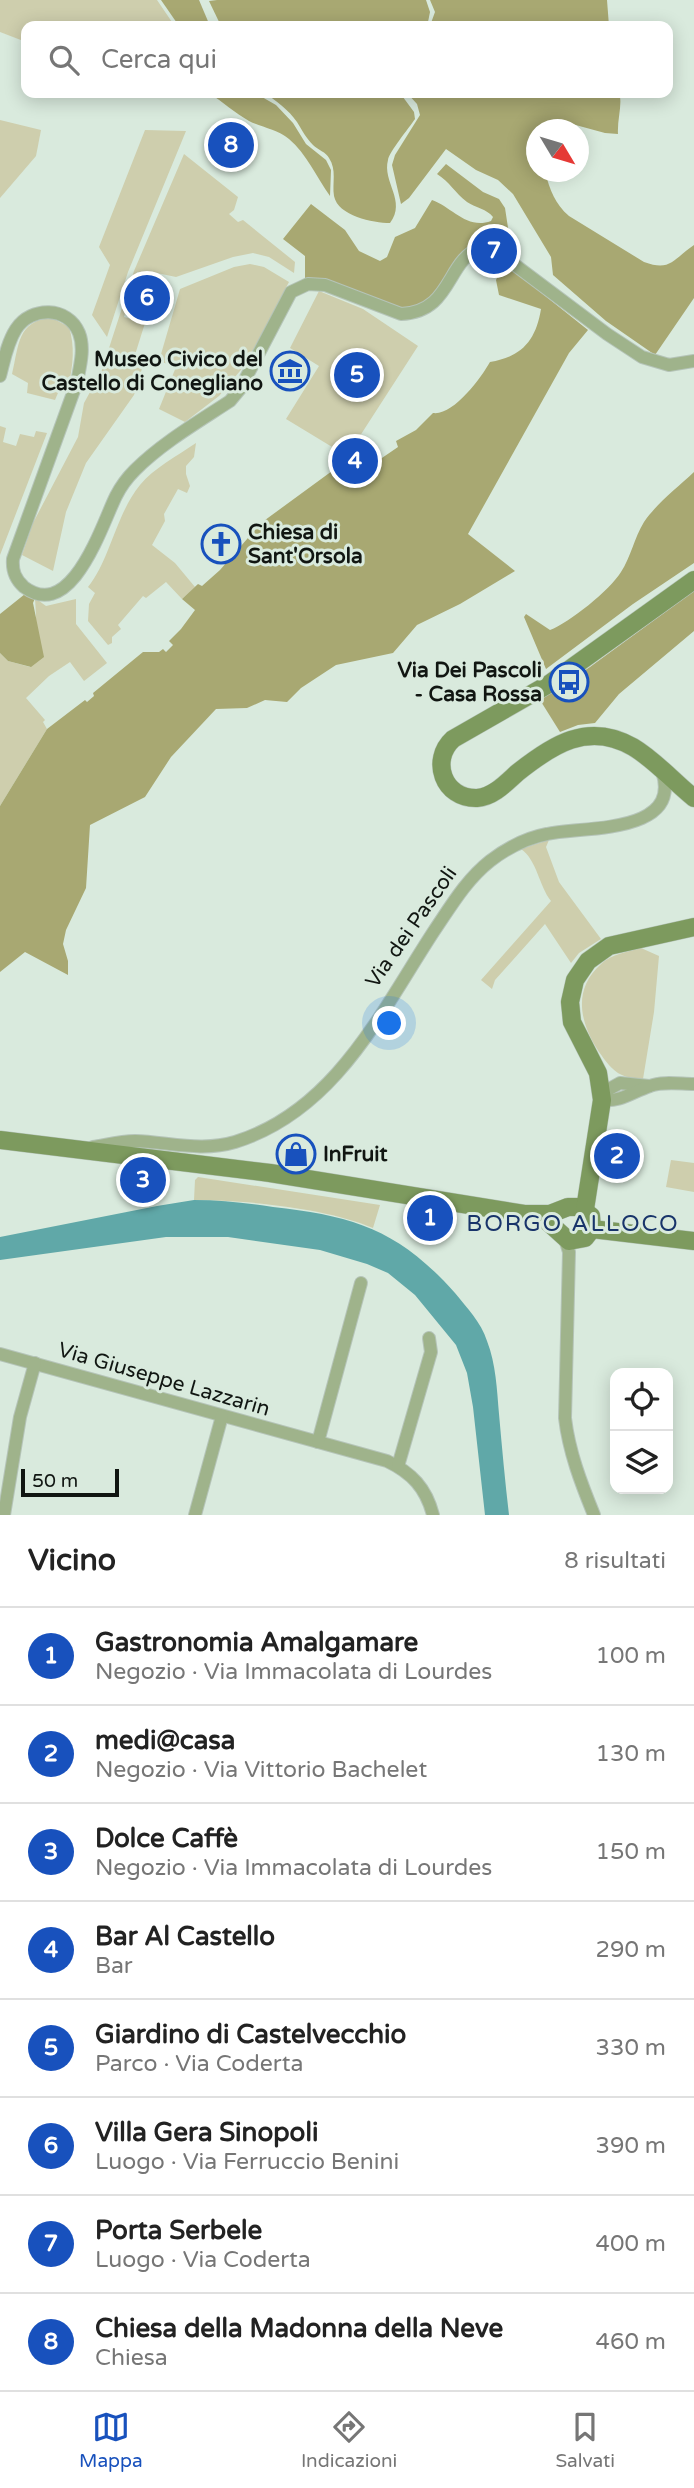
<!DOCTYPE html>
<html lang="it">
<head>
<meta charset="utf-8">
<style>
	body { margin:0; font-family:"Varela Round",sans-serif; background:#f2f2f2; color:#222 }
	.controls { position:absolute; right:21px; bottom:21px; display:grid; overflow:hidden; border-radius:14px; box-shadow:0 4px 18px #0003 }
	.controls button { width:63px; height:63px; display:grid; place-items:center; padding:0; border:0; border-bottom:2px solid #e0e0e0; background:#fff; color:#222; font:35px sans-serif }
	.compass { position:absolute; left:526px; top:119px; width:63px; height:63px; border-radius:50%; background:#fff; box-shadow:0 4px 18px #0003; rotate:128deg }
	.scale { position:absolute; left:21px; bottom:18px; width:98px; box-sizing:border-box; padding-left:7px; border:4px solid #111612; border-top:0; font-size:19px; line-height:24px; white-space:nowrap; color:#111612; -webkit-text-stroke:5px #d9eadd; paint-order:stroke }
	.you { position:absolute; left:390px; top:1024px; width:24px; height:24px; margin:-18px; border:5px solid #fff; border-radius:50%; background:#1a73e8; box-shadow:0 0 0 10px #1a73e833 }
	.badge { display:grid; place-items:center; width:46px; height:46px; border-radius:50%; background:#1851bd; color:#fff; font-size:23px; font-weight:700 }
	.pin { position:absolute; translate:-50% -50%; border:4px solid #fff; box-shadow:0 2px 7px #0006 }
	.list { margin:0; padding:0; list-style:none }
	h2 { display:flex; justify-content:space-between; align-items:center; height:91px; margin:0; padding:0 28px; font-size:30px }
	h2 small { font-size:23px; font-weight:400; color:#767676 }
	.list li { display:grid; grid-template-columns:46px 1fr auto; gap:21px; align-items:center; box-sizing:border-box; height:98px; padding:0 28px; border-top:2px solid #e0e0e0 }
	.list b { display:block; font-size:26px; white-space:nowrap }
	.list p { margin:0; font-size:23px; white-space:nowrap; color:#767676 }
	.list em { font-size:23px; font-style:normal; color:#767676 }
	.icon { flex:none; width:38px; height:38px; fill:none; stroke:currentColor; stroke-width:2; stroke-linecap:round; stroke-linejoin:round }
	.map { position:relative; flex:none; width:694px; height:1515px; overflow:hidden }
	.search { position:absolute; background:#fff; box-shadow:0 4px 18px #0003; left:21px; right:21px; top:21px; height:77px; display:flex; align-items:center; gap:18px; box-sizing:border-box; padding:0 24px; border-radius:14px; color:#767676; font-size:26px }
	.sheet { height:875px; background:#fff }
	nav { display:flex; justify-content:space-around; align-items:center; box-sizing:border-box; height:98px; border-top:2px solid #e0e0e0; background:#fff; font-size:19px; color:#767676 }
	nav a { display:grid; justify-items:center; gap:4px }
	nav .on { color:#1851bd }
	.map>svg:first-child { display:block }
	.green { fill:#cecead }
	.forest { fill:#a8a872 }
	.water { fill:#60a8a8 }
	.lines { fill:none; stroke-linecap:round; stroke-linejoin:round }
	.street-tunnel { stroke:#bbcabf; stroke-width:12; stroke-dasharray:12 6; stroke-linecap:butt }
	.street-casing { stroke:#b5c4b8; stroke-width:14 }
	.secondary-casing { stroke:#b5c4b8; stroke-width:19 }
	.street { stroke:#9fb38b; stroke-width:12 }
	.secondary { stroke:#7d9a5e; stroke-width:18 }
	.labels { text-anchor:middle; stroke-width:6; stroke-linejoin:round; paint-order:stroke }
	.poi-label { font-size:21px; font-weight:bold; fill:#111612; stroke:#d9eadd; text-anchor:end }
	.street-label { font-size:21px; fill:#111612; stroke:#d9eadd }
	.neighbourhood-label { font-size:23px; letter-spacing:2px; fill:#18346a; stroke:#d9eadd }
</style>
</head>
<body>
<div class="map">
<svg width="694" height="1515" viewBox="0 0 694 1515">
	<rect width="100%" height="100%" fill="#d9eadd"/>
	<!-- green -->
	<g class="green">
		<polygon points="0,0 157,0 174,25 26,26 26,42 0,32"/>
		<polygon points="0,120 41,130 36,156 0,198"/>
		<polygon points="145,130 186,131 128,272 107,337 92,315 110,265 99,247"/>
		<polygon points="184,154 238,197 234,210 229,214 238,222 243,220 295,262 294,273 269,257 253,253 233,257 176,277 152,272 137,272 124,317 145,323 134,358 144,362 134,395 86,463 66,512 53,571 22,555 33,523 78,437 84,403 95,383 98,382 134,271"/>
		<polygon points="250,264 264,267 289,282 245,365 219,396 185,422 159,409 176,367 159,361 180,289 234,267"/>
		<polygon points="319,291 363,309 418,346 347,456 286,419 319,366 290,348"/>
		<path d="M52,318l17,9c6,20 4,37 0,57l-6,-3 -8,19 -28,-7 1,-10 -16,-9c7,-28 5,-54 40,-56z"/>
		<polygon points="0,426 6,428 3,442 16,446 20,434 34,437 36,431 47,433 0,555"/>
		<path d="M196,443l-2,14 -8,9v8l4,12 -3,7 -9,-4 -14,25 1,7 -13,24 23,18 20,24 -13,12 -16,-17 -20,16 -3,-2 -25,29 3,4 -9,8v6l-4,2 -20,-24 1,-17 6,-11 -7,-6c22,-27 28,-73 52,-102 14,-17 37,-29 56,-42z"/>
		<polygon points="35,598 46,606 76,599 76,624 107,663 84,681 70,662 49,676 26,698 45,720 43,722 47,729 0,806 0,653 8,661 30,667 36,615"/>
		<path d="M549,840l-3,7 13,35 42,57 -22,14 -8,10 -26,-39 -50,56 -3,9 -11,-9 70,-79c-12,-15 -14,-41 -30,-52z"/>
		<path d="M641,948l18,8 -5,56 -11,67c-7,-1 -15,-1 -21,-4 -10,-4 -17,-15 -23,-23 -19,-29 -27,-62 2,-88 11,-10 26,-12 40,-16z"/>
		<polygon points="671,1160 694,1163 694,1192 666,1187"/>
		<path d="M198,1177l182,28 -7,23c-46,-20 -128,-28 -179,-28l1,-20z"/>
	</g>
	<!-- forest -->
	<g class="forest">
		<polygon points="161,0 199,0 210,26 179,26"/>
		<polygon points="217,0 426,0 430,12 428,22 422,26 221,26 209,1"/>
		<polygon points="430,0 607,0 609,26 428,26 431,23 435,12"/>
		<path d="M209,93h46l21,12 17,18 13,21 20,16 5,10 -1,26c-13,-18 -24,-43 -41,-57 -12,-10 -26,-11 -40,-18 -14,-8 -26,-19 -40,-28z"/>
		<path d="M265,93h135l14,19 1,7c-6,9 -26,33 -27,41 -6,22 19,41 2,63 -17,0 -52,-7 -56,-27 -2,-13 3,-26 -5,-38 -3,-6 -11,-8 -16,-13 -7,-7 -11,-15 -16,-23 -8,-12 -21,-21 -32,-29z"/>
		<path d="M407,93h212c4,10 -2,27 -1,41l-13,-1 -44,-12 -13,8 -12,1v42h9c5,18 10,32 24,44l75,46c27,10 29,-3 50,-17v53l-39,57 -49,-34 -53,-46 -2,-18 -38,-63 -15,-14 -22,-10 -30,-21 -37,49 -8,6 -9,-39 3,-10 25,-40 -3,-11z"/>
		<path d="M446,164l37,28 16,7 6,9 7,46 -19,-12 -12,-1 -59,65 -19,4 -98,-30v-24l-22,-17 28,-35 34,26 14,21 21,10 7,-4 8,-20 20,-9 17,-28c20,7 35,30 59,21l2,-4c-6,-8 -17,-9 -26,-15 -12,-9 -17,-20 -30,-28z"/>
		<path d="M504,263l84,67 -19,23 -101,181 47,37 -55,33 -43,21 -24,28 -57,12 -35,23 -14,14 -22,-2 -18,8 -31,1 -45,48 -26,40 -55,28 -4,63 -20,42 -3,14 5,17v14l-43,-23 -25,20v-166l47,-77 38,-29 2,2 7,-6 -1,-3 50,-41h16l4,-3 3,3 7,-7 -4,-4 12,-12 14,-19 -13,-11 16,-15 4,2 18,-16 41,-47 82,-60 14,9 13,-19 9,7 19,-13 -2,-6 20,-11 17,-17c20,3 48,-35 57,-51 32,-5 46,-22 51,-53l-42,-14 -3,-15z"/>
		<path d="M694,472v91l-61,41 -87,65 -22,-52 2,-3 24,16c19,-7 60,-40 71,-58 10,-15 13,-34 23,-50 13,-19 33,-34 50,-50z"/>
		<polygon points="694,591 694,631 619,694 595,723 578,725 560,732 540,700 590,667"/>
		<polygon points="25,594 35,598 33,603 44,657 31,667 8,661 0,653 0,614"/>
	</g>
	<!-- water -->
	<path class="water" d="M194,1200c27,0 53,3 79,7 81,9 126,23 182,86 12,15 26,29 32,48 9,23 10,49 12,73 3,34 6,67 10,101h-24l-12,-108 -6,-34 -11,-28 -41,-50 -27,-22 -21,-9 -47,-14 -92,-13h-62l-166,23v-23l157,-31z"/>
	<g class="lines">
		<!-- street-tunnel -->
		<polyline class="street-tunnel" points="481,248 493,250 507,259"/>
		<defs>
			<g id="street">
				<polyline points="507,259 607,334 642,357 669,365 694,361"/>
				<path d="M0,376c4,-15 7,-33 16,-47 15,-23 52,-23 63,4 6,15 1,33 -2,49l-64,177c-1,12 2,20 11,28 48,36 78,-63 92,-91 5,-10 11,-18 19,-26 27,-27 63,-48 95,-69l10,-12 51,-97 17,-8 17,1 76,29c52,-2 45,-55 80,-66"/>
				<polyline points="602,1093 620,1083 649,1086"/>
				<path d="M602,1100c19,2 30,-8 48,-14 13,-5 30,-2 44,-2"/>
				<path d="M93,1147c13,-2 27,-6 42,-6 33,1 67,11 100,1 100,-31 146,-130 199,-211 17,-25 32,-51 56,-70 17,-13 36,-23 57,-27 36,-8 136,1 115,-63"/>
				<path d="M565,1239l4,13 -4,166c4,34 16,65 29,97"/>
				<path d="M0,1354l387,107c25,12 39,27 46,54"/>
				<polyline points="318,1442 361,1283"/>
				<polyline points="398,1466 431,1352 429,1338"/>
				<polyline points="4,1515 20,1417 35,1363"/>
				<polyline points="195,1515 222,1416"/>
			</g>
			<g id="secondary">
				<path d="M694,580l-145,104 -96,55c-23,21 -10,60 24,59 16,-1 29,-15 40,-25 35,-28 71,-52 116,-26 22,13 41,35 61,51"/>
				<polyline points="0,1140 270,1173 524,1214 550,1214 568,1207 579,1207 591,1216 592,1229 585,1238 569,1241 548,1222 536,1215"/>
				<polyline points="585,1209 602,1100 598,1073 572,1022 570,1002 575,980 588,961 609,946 694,927"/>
				<polyline points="592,1229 694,1241"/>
			</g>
		</defs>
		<!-- street casing -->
		<use href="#street" class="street-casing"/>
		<!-- secondary casing -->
		<use href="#secondary" class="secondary-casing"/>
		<!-- street -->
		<use href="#street" class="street"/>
		<!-- secondary -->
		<use href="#secondary" class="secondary"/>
	</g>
	<!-- icons -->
	<defs>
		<symbol id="museum-ring" viewBox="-11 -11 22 22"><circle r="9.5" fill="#d9eadd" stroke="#1851bd" stroke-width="1.5"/><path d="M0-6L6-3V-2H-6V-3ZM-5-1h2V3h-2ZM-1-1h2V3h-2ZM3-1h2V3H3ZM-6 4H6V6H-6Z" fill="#1851bd"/></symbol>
		<symbol id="church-ring" viewBox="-11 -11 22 22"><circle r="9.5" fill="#d9eadd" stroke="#1851bd" stroke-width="1.5"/><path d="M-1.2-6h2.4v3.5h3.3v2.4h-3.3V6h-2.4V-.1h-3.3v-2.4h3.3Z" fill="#1851bd"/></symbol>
		<symbol id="bus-ring" viewBox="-11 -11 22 22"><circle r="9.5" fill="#d9eadd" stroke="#1851bd" stroke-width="1.5"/><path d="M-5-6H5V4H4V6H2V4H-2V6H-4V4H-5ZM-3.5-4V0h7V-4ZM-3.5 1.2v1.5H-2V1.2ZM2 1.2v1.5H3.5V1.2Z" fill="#1851bd"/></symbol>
		<symbol id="shop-ring" viewBox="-11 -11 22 22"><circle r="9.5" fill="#d9eadd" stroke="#1851bd" stroke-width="1.5"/><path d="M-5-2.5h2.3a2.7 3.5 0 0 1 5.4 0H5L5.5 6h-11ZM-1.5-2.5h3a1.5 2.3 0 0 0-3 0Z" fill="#1851bd"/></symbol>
	</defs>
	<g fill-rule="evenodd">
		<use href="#museum-ring" x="268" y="349" width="44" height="44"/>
		<use href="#church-ring" x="199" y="522" width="44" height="44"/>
		<use href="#bus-ring" x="547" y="660" width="44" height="44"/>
		<use href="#shop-ring" x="274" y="1132" width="44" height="44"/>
	</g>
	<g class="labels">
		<!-- poi labels -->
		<g class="poi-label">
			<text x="263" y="366">Museo Civico del<tspan x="263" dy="24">Castello di Conegliano</tspan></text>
			<text x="248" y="539" text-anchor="start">Chiesa di<tspan x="248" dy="24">Sant'Orsola</tspan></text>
			<text x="542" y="677">Via Dei Pascoli<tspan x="542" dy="24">- Casa Rossa</tspan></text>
			<text x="323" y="1161" text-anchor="start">InFruit</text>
		</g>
		<!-- street labels -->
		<g class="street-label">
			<text transform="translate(411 927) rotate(-55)" y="7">Via dei Pascoli</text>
			<text transform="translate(164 1379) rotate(16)" y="7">Via Giuseppe Lazzarin</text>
		</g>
		<!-- neighbourhood labels -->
		<g class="neighbourhood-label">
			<text x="573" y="1231">BORGO ALLOCO</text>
		</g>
	</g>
</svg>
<div class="controls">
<button><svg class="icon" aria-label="locate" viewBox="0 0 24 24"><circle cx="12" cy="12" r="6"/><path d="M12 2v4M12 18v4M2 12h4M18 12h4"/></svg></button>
<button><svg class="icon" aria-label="layers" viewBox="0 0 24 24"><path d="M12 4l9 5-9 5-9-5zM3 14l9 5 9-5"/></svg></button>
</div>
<svg class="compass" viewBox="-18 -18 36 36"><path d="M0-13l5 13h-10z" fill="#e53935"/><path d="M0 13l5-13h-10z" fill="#767676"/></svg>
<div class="scale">50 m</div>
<div class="you"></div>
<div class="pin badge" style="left:430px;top:1218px">1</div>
<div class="pin badge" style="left:617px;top:1156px">2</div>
<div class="pin badge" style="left:143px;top:1180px">3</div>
<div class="pin badge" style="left:355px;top:461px">4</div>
<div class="pin badge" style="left:357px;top:375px">5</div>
<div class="pin badge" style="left:147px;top:298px">6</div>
<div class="pin badge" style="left:494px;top:251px">7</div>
<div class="pin badge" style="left:231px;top:145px">8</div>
<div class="search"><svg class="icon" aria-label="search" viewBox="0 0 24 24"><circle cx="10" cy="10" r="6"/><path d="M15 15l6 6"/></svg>Cerca qui</div>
</div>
<section class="sheet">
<h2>Vicino<small>8 risultati</small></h2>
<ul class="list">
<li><span class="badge">1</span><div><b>Gastronomia Amalgamare</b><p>Negozio · Via Immacolata di Lourdes</p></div><em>100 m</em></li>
<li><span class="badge">2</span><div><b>medi@casa</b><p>Negozio · Via Vittorio Bachelet</p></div><em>130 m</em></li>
<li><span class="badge">3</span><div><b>Dolce Caffè</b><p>Negozio · Via Immacolata di Lourdes</p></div><em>150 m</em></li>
<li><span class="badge">4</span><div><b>Bar Al Castello</b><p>Bar</p></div><em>290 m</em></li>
<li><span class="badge">5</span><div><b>Giardino di Castelvecchio</b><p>Parco · Via Coderta</p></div><em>330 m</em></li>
<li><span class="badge">6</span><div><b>Villa Gera Sinopoli</b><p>Luogo · Via Ferruccio Benini</p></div><em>390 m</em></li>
<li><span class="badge">7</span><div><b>Porta Serbele</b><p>Luogo · Via Coderta</p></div><em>400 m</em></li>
<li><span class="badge">8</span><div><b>Chiesa della Madonna della Neve</b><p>Chiesa</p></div><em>460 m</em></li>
</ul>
</section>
<nav>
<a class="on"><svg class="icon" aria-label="map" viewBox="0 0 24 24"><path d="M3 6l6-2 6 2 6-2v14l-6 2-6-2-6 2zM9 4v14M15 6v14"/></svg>Mappa</a>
<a><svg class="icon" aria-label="directions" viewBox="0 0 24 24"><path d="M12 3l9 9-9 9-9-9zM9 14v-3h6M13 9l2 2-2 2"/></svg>Indicazioni</a>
<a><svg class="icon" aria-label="saved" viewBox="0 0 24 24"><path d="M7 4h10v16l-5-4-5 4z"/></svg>Salvati</a>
</nav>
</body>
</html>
